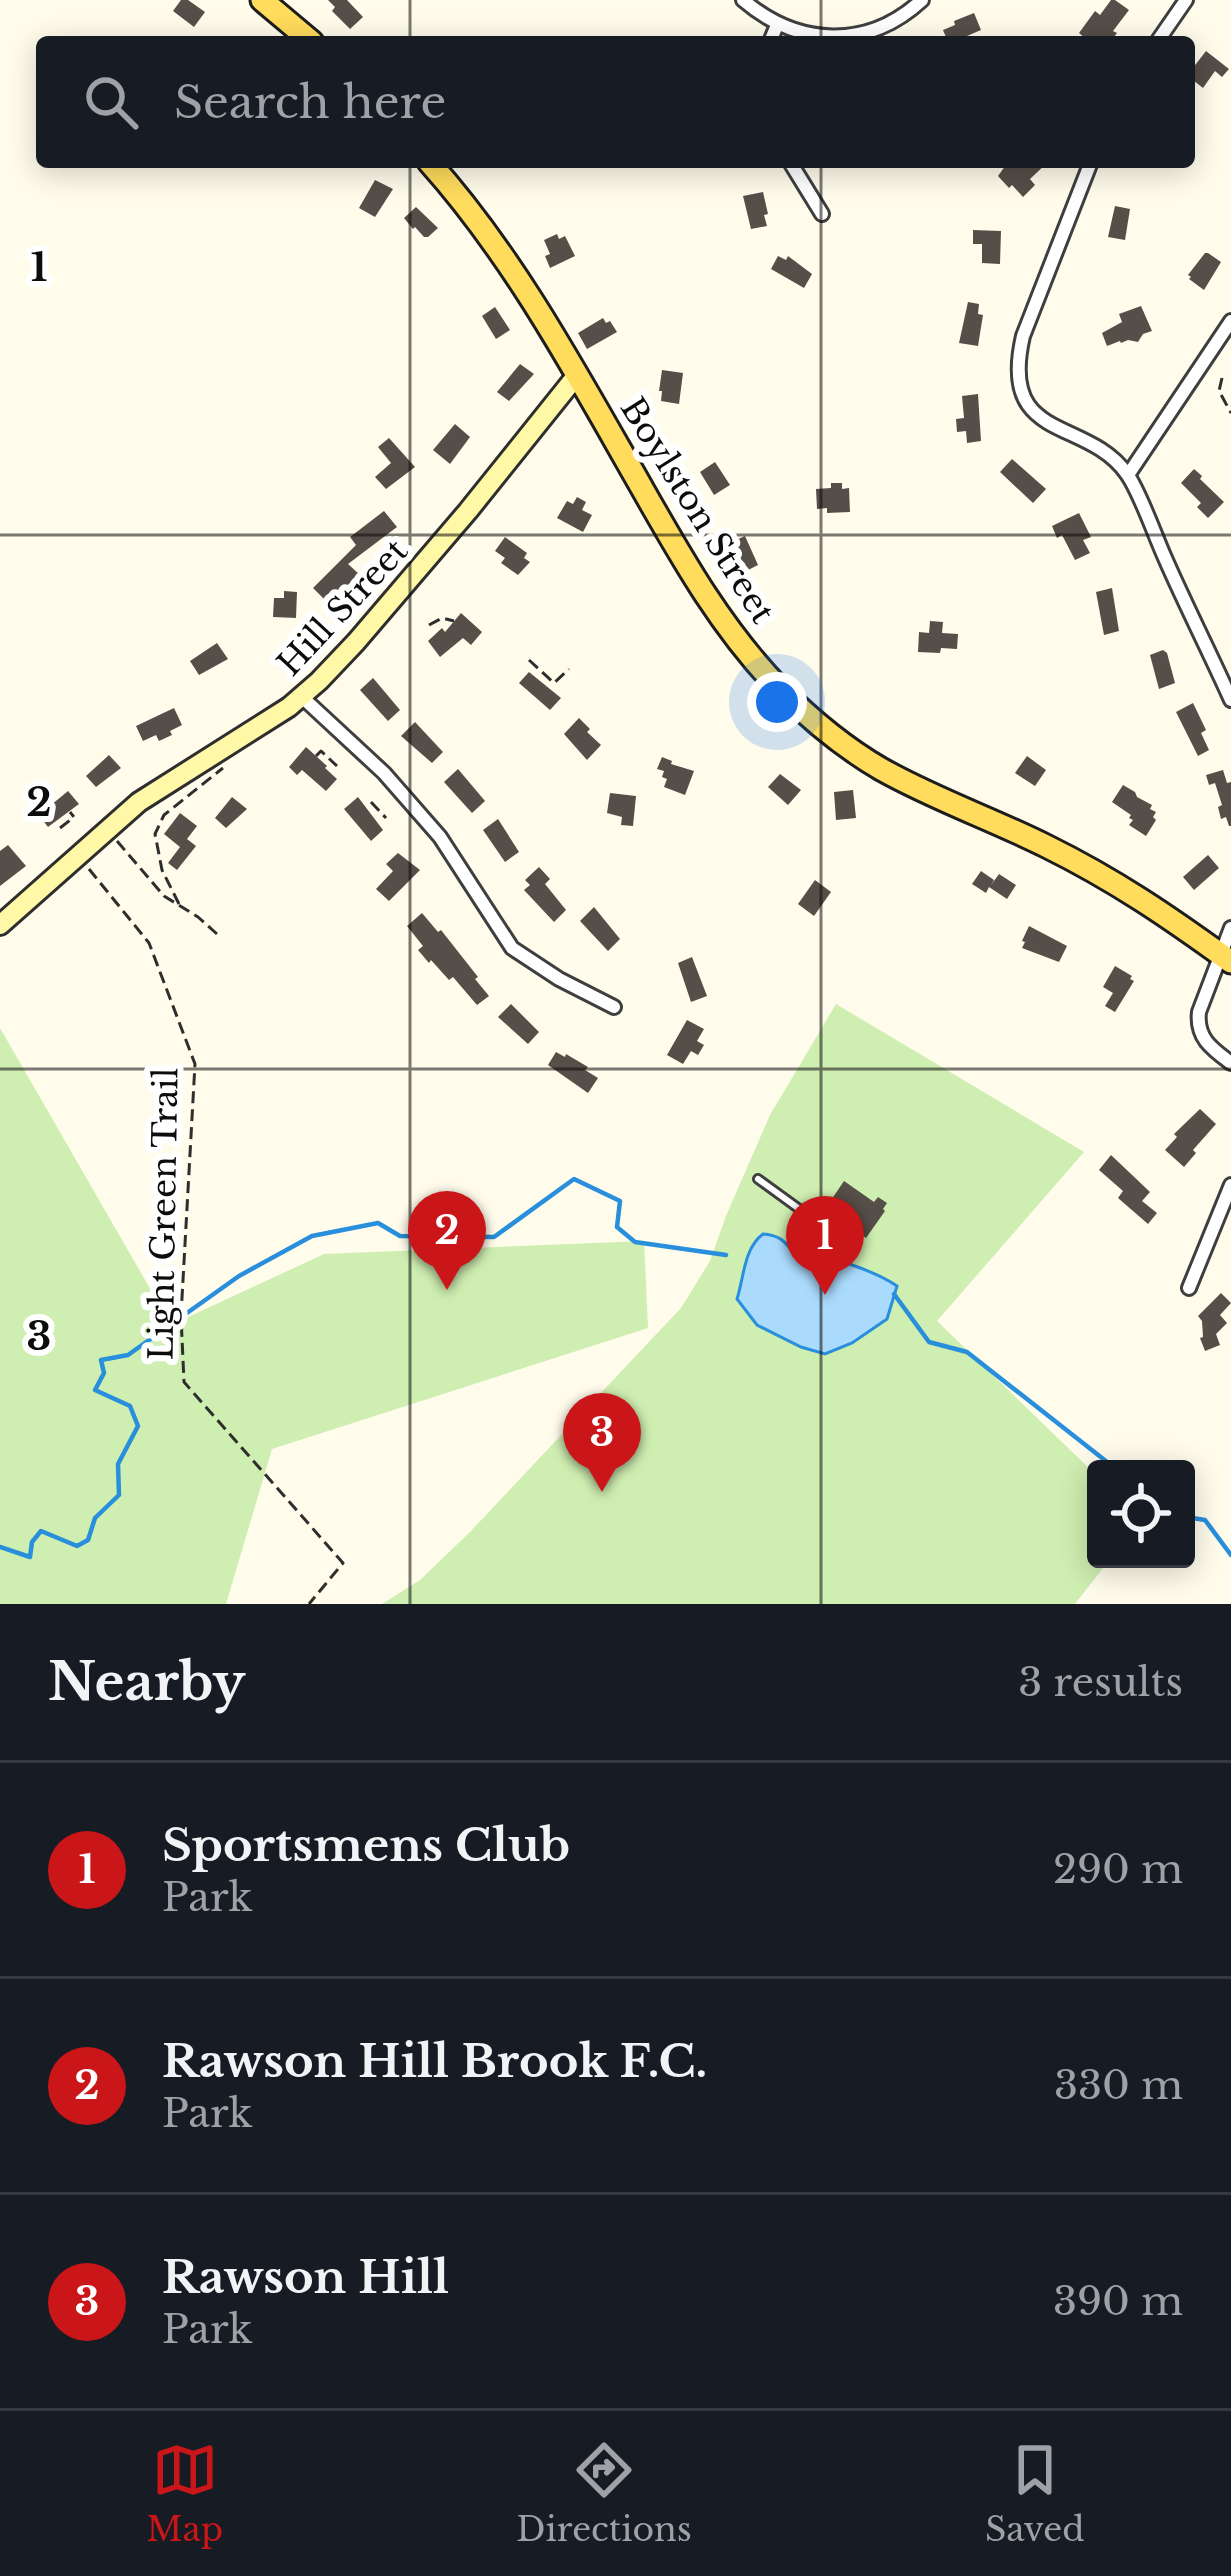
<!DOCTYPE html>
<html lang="en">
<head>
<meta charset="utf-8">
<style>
	body { margin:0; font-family:"Libre Baskerville",serif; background:#20242c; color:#f1f3f6 }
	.controls { position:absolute; right:36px; bottom:36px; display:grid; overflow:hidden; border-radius:12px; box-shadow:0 6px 30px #0003 }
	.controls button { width:108px; height:108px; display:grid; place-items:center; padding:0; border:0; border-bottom:3px solid #363941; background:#171b24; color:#f1f3f6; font:60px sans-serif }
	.you { position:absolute; left:777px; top:702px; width:42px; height:42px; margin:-30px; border:9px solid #fff; border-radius:50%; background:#1a73e8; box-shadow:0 0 0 18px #1a73e833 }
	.badge { display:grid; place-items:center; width:78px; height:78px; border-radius:50%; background:#cb1619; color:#fff; font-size:39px; font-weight:700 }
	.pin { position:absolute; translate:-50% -99px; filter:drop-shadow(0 3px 6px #0008) }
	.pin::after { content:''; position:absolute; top:63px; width:42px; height:36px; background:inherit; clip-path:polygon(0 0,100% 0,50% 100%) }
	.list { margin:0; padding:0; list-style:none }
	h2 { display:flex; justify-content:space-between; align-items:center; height:156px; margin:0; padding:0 48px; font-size:51px }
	h2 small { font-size:39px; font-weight:400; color:#9ea1a6 }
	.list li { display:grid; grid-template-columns:78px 1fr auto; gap:36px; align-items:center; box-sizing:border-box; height:216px; padding:0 48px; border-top:3px solid #363941 }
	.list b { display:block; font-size:45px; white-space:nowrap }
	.list p { margin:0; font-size:39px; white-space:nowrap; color:#9ea1a6 }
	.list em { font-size:39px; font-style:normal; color:#9ea1a6 }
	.icon { flex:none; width:66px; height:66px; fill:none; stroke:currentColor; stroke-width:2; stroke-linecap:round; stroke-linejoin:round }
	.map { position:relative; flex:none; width:1231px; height:1604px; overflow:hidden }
	.search { position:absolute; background:#171b24; box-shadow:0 6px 30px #0003; left:36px; right:36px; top:36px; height:132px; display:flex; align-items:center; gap:30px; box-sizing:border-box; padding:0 42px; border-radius:12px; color:#9ea1a6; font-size:45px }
	.sheet { height:804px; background:#171b24 }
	nav { display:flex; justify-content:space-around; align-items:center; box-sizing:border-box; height:168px; border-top:3px solid #363941; background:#171b24; font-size:33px; color:#9ea1a6 }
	nav a { display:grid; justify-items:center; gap:6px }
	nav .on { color:#cb1619 }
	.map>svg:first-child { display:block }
	.green { fill:#cfeeb1 }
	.water { fill:#aadbfd; stroke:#298fdc; stroke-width:3 }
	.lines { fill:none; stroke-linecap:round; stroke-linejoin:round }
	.stream { stroke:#298fdc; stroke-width:4.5 }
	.building { fill:#564e48 }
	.lane-casing { stroke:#3f3f3f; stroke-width:12 }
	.street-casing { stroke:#3f3f3f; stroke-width:18 }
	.secondary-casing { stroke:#2e2e2e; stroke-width:24 }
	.primary-casing { stroke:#1d1d1d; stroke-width:27 }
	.path { stroke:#2e2e2e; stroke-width:3; stroke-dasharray:12 6; stroke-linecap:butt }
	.lane { stroke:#fff; stroke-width:6 }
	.street { stroke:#fff; stroke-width:12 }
	.secondary { stroke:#fff8a7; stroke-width:18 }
	.primary { stroke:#ffdc5c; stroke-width:21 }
	.grid { fill:none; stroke:#0c0c0c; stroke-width:3; stroke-opacity:0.55 }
	.labels { text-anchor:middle; stroke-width:12; stroke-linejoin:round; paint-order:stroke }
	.street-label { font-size:33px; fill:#0c0c0c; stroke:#fff }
	.grid-label { font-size:39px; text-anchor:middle; font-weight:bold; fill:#0c0c0c; stroke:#fff; stroke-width:12; stroke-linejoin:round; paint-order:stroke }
</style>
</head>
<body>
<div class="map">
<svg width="1231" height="1604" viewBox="0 0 1231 1604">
	<rect width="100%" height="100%" fill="#fffcec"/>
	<!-- green -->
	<g class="green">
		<polygon points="836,1004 1084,1152 937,1321 1096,1475 1096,1559 1110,1559 1075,1604 382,1604 420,1580 469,1533 681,1308 710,1261 726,1216 770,1115"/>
		<polygon points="0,1028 171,1325 324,1254 644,1241 648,1328 272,1449 226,1604 0,1604"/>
	</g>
	<!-- water -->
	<path class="water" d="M763,1234c15,1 21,6 30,18 26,-1 82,19 104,34l-10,33 -35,24 -27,11 -24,-7 -44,-22 -20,-26c7,-22 7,-51 26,-65z"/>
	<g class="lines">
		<!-- stream -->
		<g class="stream">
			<polyline points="894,1294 929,1342 967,1352 1116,1469"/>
			<polyline points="1186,1517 1205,1520 1231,1555"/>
			<polyline points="0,1547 30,1557 32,1542 41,1531 77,1546 88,1540 95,1518 119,1495 118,1464 138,1426 130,1406 95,1390 104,1373 101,1360 128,1355 239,1276 312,1236 378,1223 400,1236 494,1237 574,1179 620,1201 617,1227 635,1242 726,1255"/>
		</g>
	</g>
	<!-- building -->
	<g class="building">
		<polygon points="181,0 188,0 205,12 194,27 173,11"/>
		<polygon points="328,0 347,0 363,17 350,29 332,11 335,7"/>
		<polygon points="1111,0 1115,0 1129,10 1113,31 1117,33 1110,42 1081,42 1085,38 1079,33 1095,11 1100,15"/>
		<polygon points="974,13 981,30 967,36 970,42 948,42 943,30 955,25 954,21"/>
		<polygon points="1206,51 1229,69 1222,77 1215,71 1203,88 1189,77 1189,73"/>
		<polygon points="1008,162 1018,168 1024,162 1048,162 1030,179 1035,185 1023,197 1012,185 1009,188 998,176"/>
		<polygon points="375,180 393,189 375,217 359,208"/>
		<polygon points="763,192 768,214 764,215 767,226 751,229 743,196"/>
		<polygon points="1115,206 1130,209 1125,240 1108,237"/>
		<polygon points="416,207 438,228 428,237 424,237 415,227 413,229 404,218"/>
		<polygon points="973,230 1001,231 1000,264 982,263 982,244 973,244"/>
		<polygon points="557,234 559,239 565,236 575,256 550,268 545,256 550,254 544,240"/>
		<polygon points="1205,253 1208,253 1221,262 1204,290 1189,279 1191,277 1188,275"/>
		<polygon points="778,256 786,260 788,256 812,274 804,288 771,269"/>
		<polygon points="968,302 979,304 978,314 983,315 978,346 959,343"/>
		<polygon points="1141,306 1152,331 1143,334 1138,342 1128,340 1121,343 1120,341 1107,346 1102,333 1122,322 1119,314"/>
		<polygon points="495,307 510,330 496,339 482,316"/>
		<polygon points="603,318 606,323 610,321 617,332 587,349 578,333"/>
		<polygon points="520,364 534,374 509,401 497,392"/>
		<polygon points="662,370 683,373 679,404 661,401 662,391 659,391"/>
		<polygon points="978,394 981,441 967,443 966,431 957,432 956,419 964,418 962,396"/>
		<polygon points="455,424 470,437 450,464 433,450"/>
		<polygon points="389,438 415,467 386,489 375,477 391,463 378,447"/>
		<polygon points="1012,459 1046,489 1033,503 1000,472"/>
		<polygon points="715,462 730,485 714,495 700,472"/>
		<polygon points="1194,469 1202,476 1200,479 1224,502 1208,518 1197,507 1201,503 1181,483"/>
		<polygon points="831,483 842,483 842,489 849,488 850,512 827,513 827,508 817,509 816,489 831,488"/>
		<polygon points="577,497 586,502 582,510 592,515 583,532 557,518 567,501 573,504"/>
		<polygon points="384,511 397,527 348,564 359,574 329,604 313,588 356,545 350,537"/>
		<polygon points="1079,513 1091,537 1083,540 1090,553 1075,560 1062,535 1057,538 1052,526"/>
		<polygon points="745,536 758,565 740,574 727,544"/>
		<polygon points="505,537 527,553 524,558 530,562 518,575 501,563 505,558 495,551"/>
		<polygon points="1112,588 1119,631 1104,635 1096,592"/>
		<polygon points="284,591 297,592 296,618 273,617 274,598 284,598"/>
		<polygon points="461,613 482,632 471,645 463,638 440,657 428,641 442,628 445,632"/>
		<polygon points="930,621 943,622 942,633 958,634 957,649 941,648 940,653 918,652 919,632 929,633"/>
		<polygon points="217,643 228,659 199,675 190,661"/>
		<polygon points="1163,650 1167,653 1175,683 1159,689 1150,655"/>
		<polygon points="529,672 561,698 550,710 519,683"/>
		<polygon points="373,678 400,710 388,721 360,690"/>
		<polygon points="1193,703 1206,730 1201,733 1209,750 1198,756 1176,712"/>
		<polygon points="174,708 182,725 170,731 172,735 159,741 156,735 143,741 136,726"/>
		<polygon points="579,718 590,729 587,732 601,745 587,760 564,734"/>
		<polygon points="415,722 443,752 432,763 401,736"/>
		<polygon points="306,747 327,766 325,768 337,779 326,791 302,770 297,775 289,767"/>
		<polygon points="109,755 121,768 96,787 86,776"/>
		<polygon points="1027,756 1046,770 1035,786 1015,773"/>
		<polygon points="662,757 672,761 671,764 694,771 685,795 664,787 667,779 662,777 664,771 657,769"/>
		<polygon points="458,769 485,801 472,813 444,782"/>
		<polygon points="1223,770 1227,783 1231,782 1231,826 1229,826 1226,817 1221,819 1218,807 1222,805 1215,783 1209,785 1206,775"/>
		<polygon points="780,774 801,790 788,805 768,787"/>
		<polygon points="1123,785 1135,792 1137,797 1152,805 1150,809 1156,812 1153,817 1156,820 1146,836 1129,825 1133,820 1129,818 1131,815 1112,802"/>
		<polygon points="853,790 856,818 836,820 834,792"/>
		<polygon points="68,791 79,804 48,827 39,815"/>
		<polygon points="610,793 636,796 633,826 621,825 622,817 607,813"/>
		<polygon points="232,797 247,809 226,828 215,818"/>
		<polygon points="358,797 383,830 371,841 344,809"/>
		<polygon points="180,813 197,826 187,839 196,846 177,870 168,863 180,847 164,834"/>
		<polygon points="498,819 519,852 505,862 483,830"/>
		<polygon points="8,845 26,866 0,886 0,851"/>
		<polygon points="398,853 420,870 389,901 376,889 393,871 386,864"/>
		<polygon points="1208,855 1219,868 1194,890 1183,877"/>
		<polygon points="539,867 550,879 545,884 566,910 554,922 524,890 530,885 525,880"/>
		<polygon points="981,871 994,880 991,885 999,874 1016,885 1007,899 989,887 986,893 972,884"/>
		<polygon points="815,880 831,892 814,916 798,904"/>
		<polygon points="594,907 620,939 608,951 580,921"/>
		<polygon points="422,913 438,932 441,930 478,977 475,979 489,996 477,1005 453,977 449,980 431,960 429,963 418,950 423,946 407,926"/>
		<polygon points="1029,926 1067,946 1059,962 1022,948 1025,942 1022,941"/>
		<polygon points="692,957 707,996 691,1002 678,963"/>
		<polygon points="1115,966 1132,976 1130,979 1134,981 1115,1012 1105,1006 1113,993 1103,987"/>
		<polygon points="511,1004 539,1032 528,1044 498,1017"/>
		<polygon points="687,1020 704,1029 697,1041 704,1045 698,1055 691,1051 683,1064 667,1055"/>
		<polygon points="556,1052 565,1057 566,1054 588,1067 585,1070 598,1078 588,1093 548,1065"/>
		<polygon points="1200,1109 1216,1124 1193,1150 1196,1153 1184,1167 1165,1150 1177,1137 1174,1134"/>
		<polygon points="1111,1155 1150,1192 1142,1201 1157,1213 1148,1224 1118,1198 1123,1191 1099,1170"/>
		<polygon points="844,1181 874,1202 878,1197 887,1203 883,1209 885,1211 866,1238 825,1209"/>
		<polygon points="1221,1293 1231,1303 1220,1315 1227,1323 1216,1334 1220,1345 1205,1351 1200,1338 1203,1337 1202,1321 1198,1316"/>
	</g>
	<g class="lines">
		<defs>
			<polyline id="lane" points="758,1179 846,1243"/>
			<g id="street">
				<path d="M743,0c55,47 125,50 179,0"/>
				<polyline points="770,42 777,25"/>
				<polyline points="1157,42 1186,0"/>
				<polyline points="790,162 822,214"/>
				<path d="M1091,162l-68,174c-25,108 63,80 104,138 13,18 28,62 38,84 21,48 45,95 66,142"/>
				<polyline points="1128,475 1231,321"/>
				<polyline points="302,697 384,773 440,837 512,948 559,979 614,1007"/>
				<path d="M1231,928l-32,84c-3,26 13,37 32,51"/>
				<polyline points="1189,1288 1231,1185"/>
			</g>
			<polyline id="secondary" points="0,925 139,802 289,707 319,681 356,642 468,511 577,375"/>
			<g id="primary">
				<polyline points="262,0 312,42"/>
				<path d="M429,162c85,95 146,209 209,319 42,74 83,148 143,209 30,30 64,58 100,79 53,30 111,50 165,77 69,34 123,71 185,116"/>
			</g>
		</defs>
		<!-- lane casing -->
		<use href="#lane" class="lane-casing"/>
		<!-- street casing -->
		<use href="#street" class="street-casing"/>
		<!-- secondary casing -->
		<use href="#secondary" class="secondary-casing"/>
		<!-- primary casing -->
		<use href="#primary" class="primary-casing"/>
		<!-- path -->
		<g class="path">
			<polyline points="1222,378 1219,391 1231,413"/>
			<polyline points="429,625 442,618 454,621"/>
			<polyline points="529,660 554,683 569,669"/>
			<polyline points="316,756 321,751 337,766"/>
			<polyline points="371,802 386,818"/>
			<polyline points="60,828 74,817 70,812"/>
			<polyline points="117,841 164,896 198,917 217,934"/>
			<polyline points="89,869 149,943 195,1064 181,1316 184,1382 343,1563 309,1604"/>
			<polyline points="179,904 162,870 155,834 164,815 223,768"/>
		</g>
		<!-- lane -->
		<use href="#lane" class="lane"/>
		<!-- street -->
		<use href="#street" class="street"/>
		<!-- secondary -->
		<use href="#secondary" class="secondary"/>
		<!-- primary -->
		<use href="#primary" class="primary"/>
	</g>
	<!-- grid -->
	<path class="grid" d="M410,0v42M821,0v42M410,162v1442M821,162v1442M0,535h1231M0,1069h1231"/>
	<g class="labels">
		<!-- street labels -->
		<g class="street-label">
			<text transform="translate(698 510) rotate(58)" y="12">Boylston Street</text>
			<text transform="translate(342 607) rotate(-47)" y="12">Hill Street</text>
			<text transform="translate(163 1214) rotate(-89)" y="12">Light Green Trail</text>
		</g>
	</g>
	<g class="grid-label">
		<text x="39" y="281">1</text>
		<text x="39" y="816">2</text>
		<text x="39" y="1350">3</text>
	</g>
</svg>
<div class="controls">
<button><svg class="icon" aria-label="locate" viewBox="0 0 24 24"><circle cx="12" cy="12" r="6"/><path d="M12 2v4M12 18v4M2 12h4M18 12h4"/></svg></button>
</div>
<div class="you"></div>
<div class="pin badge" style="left:825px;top:1295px">1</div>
<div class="pin badge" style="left:447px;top:1290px">2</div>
<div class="pin badge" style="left:602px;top:1492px">3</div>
<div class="search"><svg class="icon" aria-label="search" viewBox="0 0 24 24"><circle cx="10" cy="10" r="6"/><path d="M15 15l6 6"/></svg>Search here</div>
</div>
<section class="sheet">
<h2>Nearby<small>3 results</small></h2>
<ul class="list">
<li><span class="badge">1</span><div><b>Sportsmens Club</b><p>Park</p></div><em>290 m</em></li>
<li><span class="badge">2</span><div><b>Rawson Hill Brook F.C.</b><p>Park</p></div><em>330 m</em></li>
<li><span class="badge">3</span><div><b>Rawson Hill</b><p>Park</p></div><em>390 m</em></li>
</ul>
</section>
<nav>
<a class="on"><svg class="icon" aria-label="map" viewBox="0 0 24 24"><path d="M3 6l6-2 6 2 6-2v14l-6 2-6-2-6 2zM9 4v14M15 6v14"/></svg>Map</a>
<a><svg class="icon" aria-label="directions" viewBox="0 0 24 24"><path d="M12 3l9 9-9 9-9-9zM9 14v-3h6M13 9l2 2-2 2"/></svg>Directions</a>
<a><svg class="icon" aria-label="saved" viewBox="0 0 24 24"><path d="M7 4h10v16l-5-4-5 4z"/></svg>Saved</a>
</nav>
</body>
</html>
